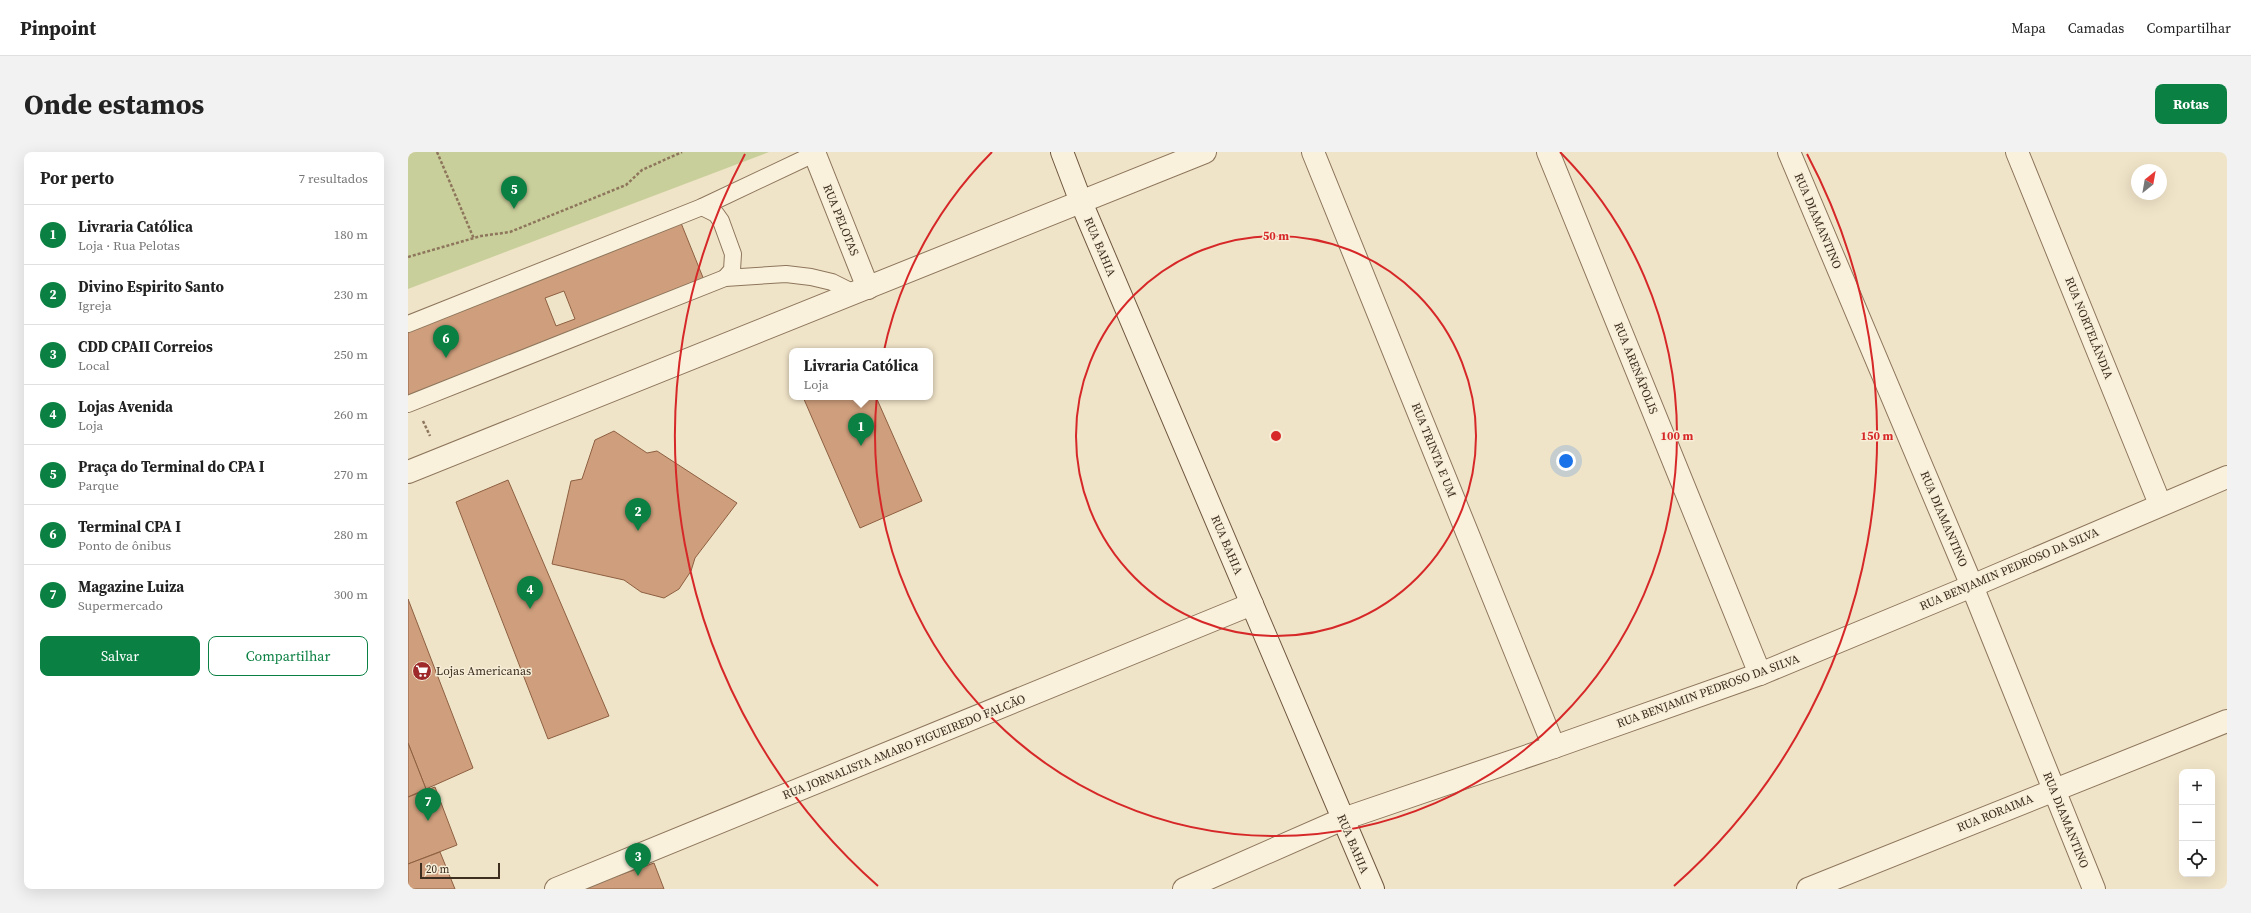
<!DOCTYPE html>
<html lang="pt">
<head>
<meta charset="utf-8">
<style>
	body { margin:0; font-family:"Source Serif 4",serif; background:#f2f2f2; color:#222 }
	.controls { position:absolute; right:12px; bottom:12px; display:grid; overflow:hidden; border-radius:8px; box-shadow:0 4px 16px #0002 }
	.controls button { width:36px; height:36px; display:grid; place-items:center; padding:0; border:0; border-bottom:1px solid #e0e0e0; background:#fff; color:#222; font:20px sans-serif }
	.compass { position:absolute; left:1723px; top:12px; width:36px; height:36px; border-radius:50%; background:#fff; box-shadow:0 4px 16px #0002; rotate:31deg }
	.scale { position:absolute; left:12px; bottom:10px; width:80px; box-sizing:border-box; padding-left:4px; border:2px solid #3d2e20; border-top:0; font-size:11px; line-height:14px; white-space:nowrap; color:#3d2e20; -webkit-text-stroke:3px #f7eed8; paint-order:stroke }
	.you { position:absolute; left:1158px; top:309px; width:14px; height:14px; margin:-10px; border:3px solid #fff; border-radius:50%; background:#1a73e8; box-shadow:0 0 0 6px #1a73e833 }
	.badge { display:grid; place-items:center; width:26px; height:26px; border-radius:50%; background:#0b8043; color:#fff; font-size:13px; font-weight:700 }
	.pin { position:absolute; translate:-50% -33px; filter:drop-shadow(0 1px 2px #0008) }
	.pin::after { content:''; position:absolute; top:21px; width:14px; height:12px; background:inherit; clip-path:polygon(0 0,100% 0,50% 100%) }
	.popup { position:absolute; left:381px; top:196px; width:144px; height:52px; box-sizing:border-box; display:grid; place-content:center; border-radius:8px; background:#fff; filter:drop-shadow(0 1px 3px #0005); font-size:13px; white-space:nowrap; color:#767676 }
	.popup b { font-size:15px; color:#222 }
	.popup::after { content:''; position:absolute; left:50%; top:100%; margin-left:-8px; border:8px solid transparent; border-top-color:#fff }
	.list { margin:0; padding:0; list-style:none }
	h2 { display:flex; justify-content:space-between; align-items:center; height:52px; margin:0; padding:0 16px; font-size:17px }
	h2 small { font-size:13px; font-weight:400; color:#767676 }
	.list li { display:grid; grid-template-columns:26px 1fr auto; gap:12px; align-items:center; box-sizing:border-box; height:60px; padding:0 16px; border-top:1px solid #e0e0e0 }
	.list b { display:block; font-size:15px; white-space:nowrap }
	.list p { margin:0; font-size:13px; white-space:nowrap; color:#767676 }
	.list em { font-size:13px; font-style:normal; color:#767676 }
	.actions { display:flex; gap:8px; padding:12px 16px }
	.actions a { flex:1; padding:9px 0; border:1px solid #0b8043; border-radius:8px; text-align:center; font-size:14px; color:#0b8043 }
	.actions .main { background:#0b8043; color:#fff }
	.icon { flex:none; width:22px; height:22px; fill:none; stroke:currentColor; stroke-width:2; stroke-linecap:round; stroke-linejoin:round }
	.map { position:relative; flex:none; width:1819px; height:737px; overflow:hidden; border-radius:8px }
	header { display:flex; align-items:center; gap:24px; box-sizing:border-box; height:56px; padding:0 20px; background:#fff; border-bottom:1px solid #e0e0e0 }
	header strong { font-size:19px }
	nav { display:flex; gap:22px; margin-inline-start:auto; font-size:14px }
	.intro { display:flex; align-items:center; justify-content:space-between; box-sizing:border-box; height:96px; padding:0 24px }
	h1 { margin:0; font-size:28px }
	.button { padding:10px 18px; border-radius:8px; background:#0b8043; color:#fff; font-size:14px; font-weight:700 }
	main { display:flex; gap:24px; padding:0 24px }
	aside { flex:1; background:#fff; border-radius:8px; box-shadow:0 4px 16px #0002 }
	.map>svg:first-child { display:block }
	.green { fill:#c9cf9b }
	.building { fill:#cf9f7d; stroke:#8d5f41; fill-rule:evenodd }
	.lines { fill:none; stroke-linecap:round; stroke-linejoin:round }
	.lane-casing { stroke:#8d765c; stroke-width:18 }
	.street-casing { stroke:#8d765c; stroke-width:24 }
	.secondary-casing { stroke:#6f573f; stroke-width:24 }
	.path { stroke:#8d765c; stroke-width:2.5; stroke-dasharray:3 2; stroke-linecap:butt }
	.lane { stroke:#faf1dc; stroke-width:16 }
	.street { stroke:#faf1dc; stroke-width:22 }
	.secondary { stroke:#faf1dc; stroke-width:22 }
	.ring { fill:none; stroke:#d62828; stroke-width:2 }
	.labels { text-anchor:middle; stroke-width:3; stroke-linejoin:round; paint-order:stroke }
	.street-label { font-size:12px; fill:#3d2e20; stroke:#f7eed8 }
	.poi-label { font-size:12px; fill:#3d2e20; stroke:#f7eed8; text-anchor:start }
	.centre { fill:#d62828; stroke:#f7eed8; stroke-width:2 }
	.ring-label { font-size:12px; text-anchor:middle; font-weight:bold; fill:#d62828; stroke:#f7eed8; stroke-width:3; stroke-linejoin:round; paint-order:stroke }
</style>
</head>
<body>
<header>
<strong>Pinpoint</strong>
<nav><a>Mapa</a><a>Camadas</a><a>Compartilhar</a></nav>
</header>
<div class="intro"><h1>Onde estamos</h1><a class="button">Rotas</a></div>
<main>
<aside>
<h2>Por perto<small>7 resultados</small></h2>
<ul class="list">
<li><span class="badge">1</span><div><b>Livraria Católica</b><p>Loja · Rua Pelotas</p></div><em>180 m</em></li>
<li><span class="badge">2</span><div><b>Divino Espirito Santo</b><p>Igreja</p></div><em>230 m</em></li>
<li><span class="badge">3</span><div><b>CDD CPAII Correios</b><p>Local</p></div><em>250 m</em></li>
<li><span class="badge">4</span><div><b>Lojas Avenida</b><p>Loja</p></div><em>260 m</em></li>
<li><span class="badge">5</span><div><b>Praça do Terminal do CPA I</b><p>Parque</p></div><em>270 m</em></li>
<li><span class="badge">6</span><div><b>Terminal CPA I</b><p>Ponto de ônibus</p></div><em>280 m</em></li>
<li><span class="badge">7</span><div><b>Magazine Luiza</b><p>Supermercado</p></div><em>300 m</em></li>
</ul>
<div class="actions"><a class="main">Salvar</a><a>Compartilhar</a></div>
</aside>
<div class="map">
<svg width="1819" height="737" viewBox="0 0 1819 737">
	<rect width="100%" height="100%" fill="#f0e4c8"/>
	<!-- green -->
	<polygon class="green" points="0,0 361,0 0,137"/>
	<!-- building -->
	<g class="building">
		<path d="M273,71l23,57 -296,116v-66zM156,139l11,28 -19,7 -11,-28z"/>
		<polygon points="395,245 468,245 514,349 452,376"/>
		<polygon points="206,279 239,301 249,299 329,351 287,406 283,419 271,437 256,446 233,440 216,428 144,412 163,329 174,327 187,288"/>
		<polygon points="100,328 201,564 140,587 48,350"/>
		<polygon points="0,447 65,616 18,637 0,591"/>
		<polygon points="0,591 18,637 0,645"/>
		<polygon points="27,635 49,693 0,712 0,645"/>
		<polygon points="32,700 47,737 0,737 0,712"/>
		<polygon points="246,711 256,737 172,737"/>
	</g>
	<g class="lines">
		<defs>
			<g id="lane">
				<polyline points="294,55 308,62 313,69 325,102 324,118 317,126"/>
				<polyline points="0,172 294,55 406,2"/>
				<polyline points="0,252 317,126 378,122 403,125 424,130 446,141"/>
			</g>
			<g id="street">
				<polyline points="406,0 460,136"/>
				<polyline points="905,0 1146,595"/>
				<polyline points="1140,0 1352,522"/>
				<polyline points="1381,0 1564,434 1686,737"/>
				<polyline points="1609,0 1752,352"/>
				<polyline points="0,320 797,0"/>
				<polyline points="148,737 844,452"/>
				<polyline points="776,737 935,667 1146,595 1352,522 1564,434 1819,325"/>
				<polyline points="1400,737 1819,569"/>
			</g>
			<polyline id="secondary" points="654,0 673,50 965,737"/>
		</defs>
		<!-- lane casing -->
		<use href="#lane" class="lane-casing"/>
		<!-- street casing -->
		<use href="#street" class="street-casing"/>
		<!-- secondary casing -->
		<use href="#secondary" class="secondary-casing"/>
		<!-- path -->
		<g class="path">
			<polyline points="29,0 66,87"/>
			<polyline points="0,105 73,84 102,80 218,33 234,18 274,0"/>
			<polyline points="15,269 22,284"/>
		</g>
		<!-- lane -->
		<use href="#lane" class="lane"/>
		<!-- street -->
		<use href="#street" class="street"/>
		<!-- secondary -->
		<use href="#secondary" class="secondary"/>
	</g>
	<!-- distance rings -->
	<g class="ring">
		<circle cx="868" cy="284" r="200"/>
		<path d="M1152 0A401 401 0 1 1 584 0"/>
		<path d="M470 734A601 601 0 0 1 337 2M1399 2A601 601 0 0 1 1266 734"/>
	</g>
	<!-- icons -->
	<defs>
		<symbol id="supermarket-disc" viewBox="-11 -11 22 22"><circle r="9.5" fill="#9e2a2b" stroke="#f7eed8"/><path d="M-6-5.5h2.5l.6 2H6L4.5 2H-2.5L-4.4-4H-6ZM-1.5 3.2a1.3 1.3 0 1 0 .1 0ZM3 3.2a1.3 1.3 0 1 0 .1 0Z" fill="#fff"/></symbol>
	</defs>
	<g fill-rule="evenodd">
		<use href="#supermarket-disc" x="3" y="508" width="22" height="22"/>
	</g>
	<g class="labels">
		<!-- street labels -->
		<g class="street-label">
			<text transform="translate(433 68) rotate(68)" y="4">RUA PELOTAS</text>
			<text transform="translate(1410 69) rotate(67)" y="4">RUA DIAMANTINO</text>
			<text transform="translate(692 95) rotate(67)" y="4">RUA BAHIA</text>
			<text transform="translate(1681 176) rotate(68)" y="4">RUA NORTELÂNDIA</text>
			<text transform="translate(1228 216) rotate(68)" y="4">RUA ARENÁPOLIS</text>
			<text transform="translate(1026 298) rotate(68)" y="4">RUA TRINTA E UM</text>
			<text transform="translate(1536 367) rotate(67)" y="4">RUA DIAMANTINO</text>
			<text transform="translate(819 393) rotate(67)" y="4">RUA BAHIA</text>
			<text transform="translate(1601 417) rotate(-23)" y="4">RUA BENJAMIN PEDROSO DA SILVA</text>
			<text transform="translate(1300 539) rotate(-20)" y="4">RUA BENJAMIN PEDROSO DA SILVA</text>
			<text transform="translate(496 595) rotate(-22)" y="4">RUA JORNALISTA AMARO FIGUEIREDO FALCÃO</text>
			<text transform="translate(1587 661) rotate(-22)" y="4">RUA RORAIMA</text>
			<text transform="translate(1658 668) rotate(68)" y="4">RUA DIAMANTINO</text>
			<text transform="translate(945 692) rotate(67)" y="4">RUA BAHIA</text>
		</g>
		<!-- poi labels -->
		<g class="poi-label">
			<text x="28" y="523">Lojas Americanas</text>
		</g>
	</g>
	<circle cx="868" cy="284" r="6" class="centre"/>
	<g class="ring-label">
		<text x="868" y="88">50 m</text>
		<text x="1269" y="288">100 m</text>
		<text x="1469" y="288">150 m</text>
	</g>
</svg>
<div class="controls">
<button>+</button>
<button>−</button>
<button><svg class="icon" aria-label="locate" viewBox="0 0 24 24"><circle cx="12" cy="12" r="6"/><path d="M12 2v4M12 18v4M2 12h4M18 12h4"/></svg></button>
</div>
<svg class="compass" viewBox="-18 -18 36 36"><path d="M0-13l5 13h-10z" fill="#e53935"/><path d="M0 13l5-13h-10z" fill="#767676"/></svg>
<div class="scale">20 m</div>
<div class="you"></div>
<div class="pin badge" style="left:453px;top:294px">1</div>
<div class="popup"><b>Livraria Católica</b>Loja</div>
<div class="pin badge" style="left:230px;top:379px">2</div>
<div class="pin badge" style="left:230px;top:724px">3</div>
<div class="pin badge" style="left:122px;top:457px">4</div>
<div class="pin badge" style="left:106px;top:57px">5</div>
<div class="pin badge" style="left:38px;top:206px">6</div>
<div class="pin badge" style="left:20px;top:669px">7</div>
</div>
</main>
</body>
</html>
